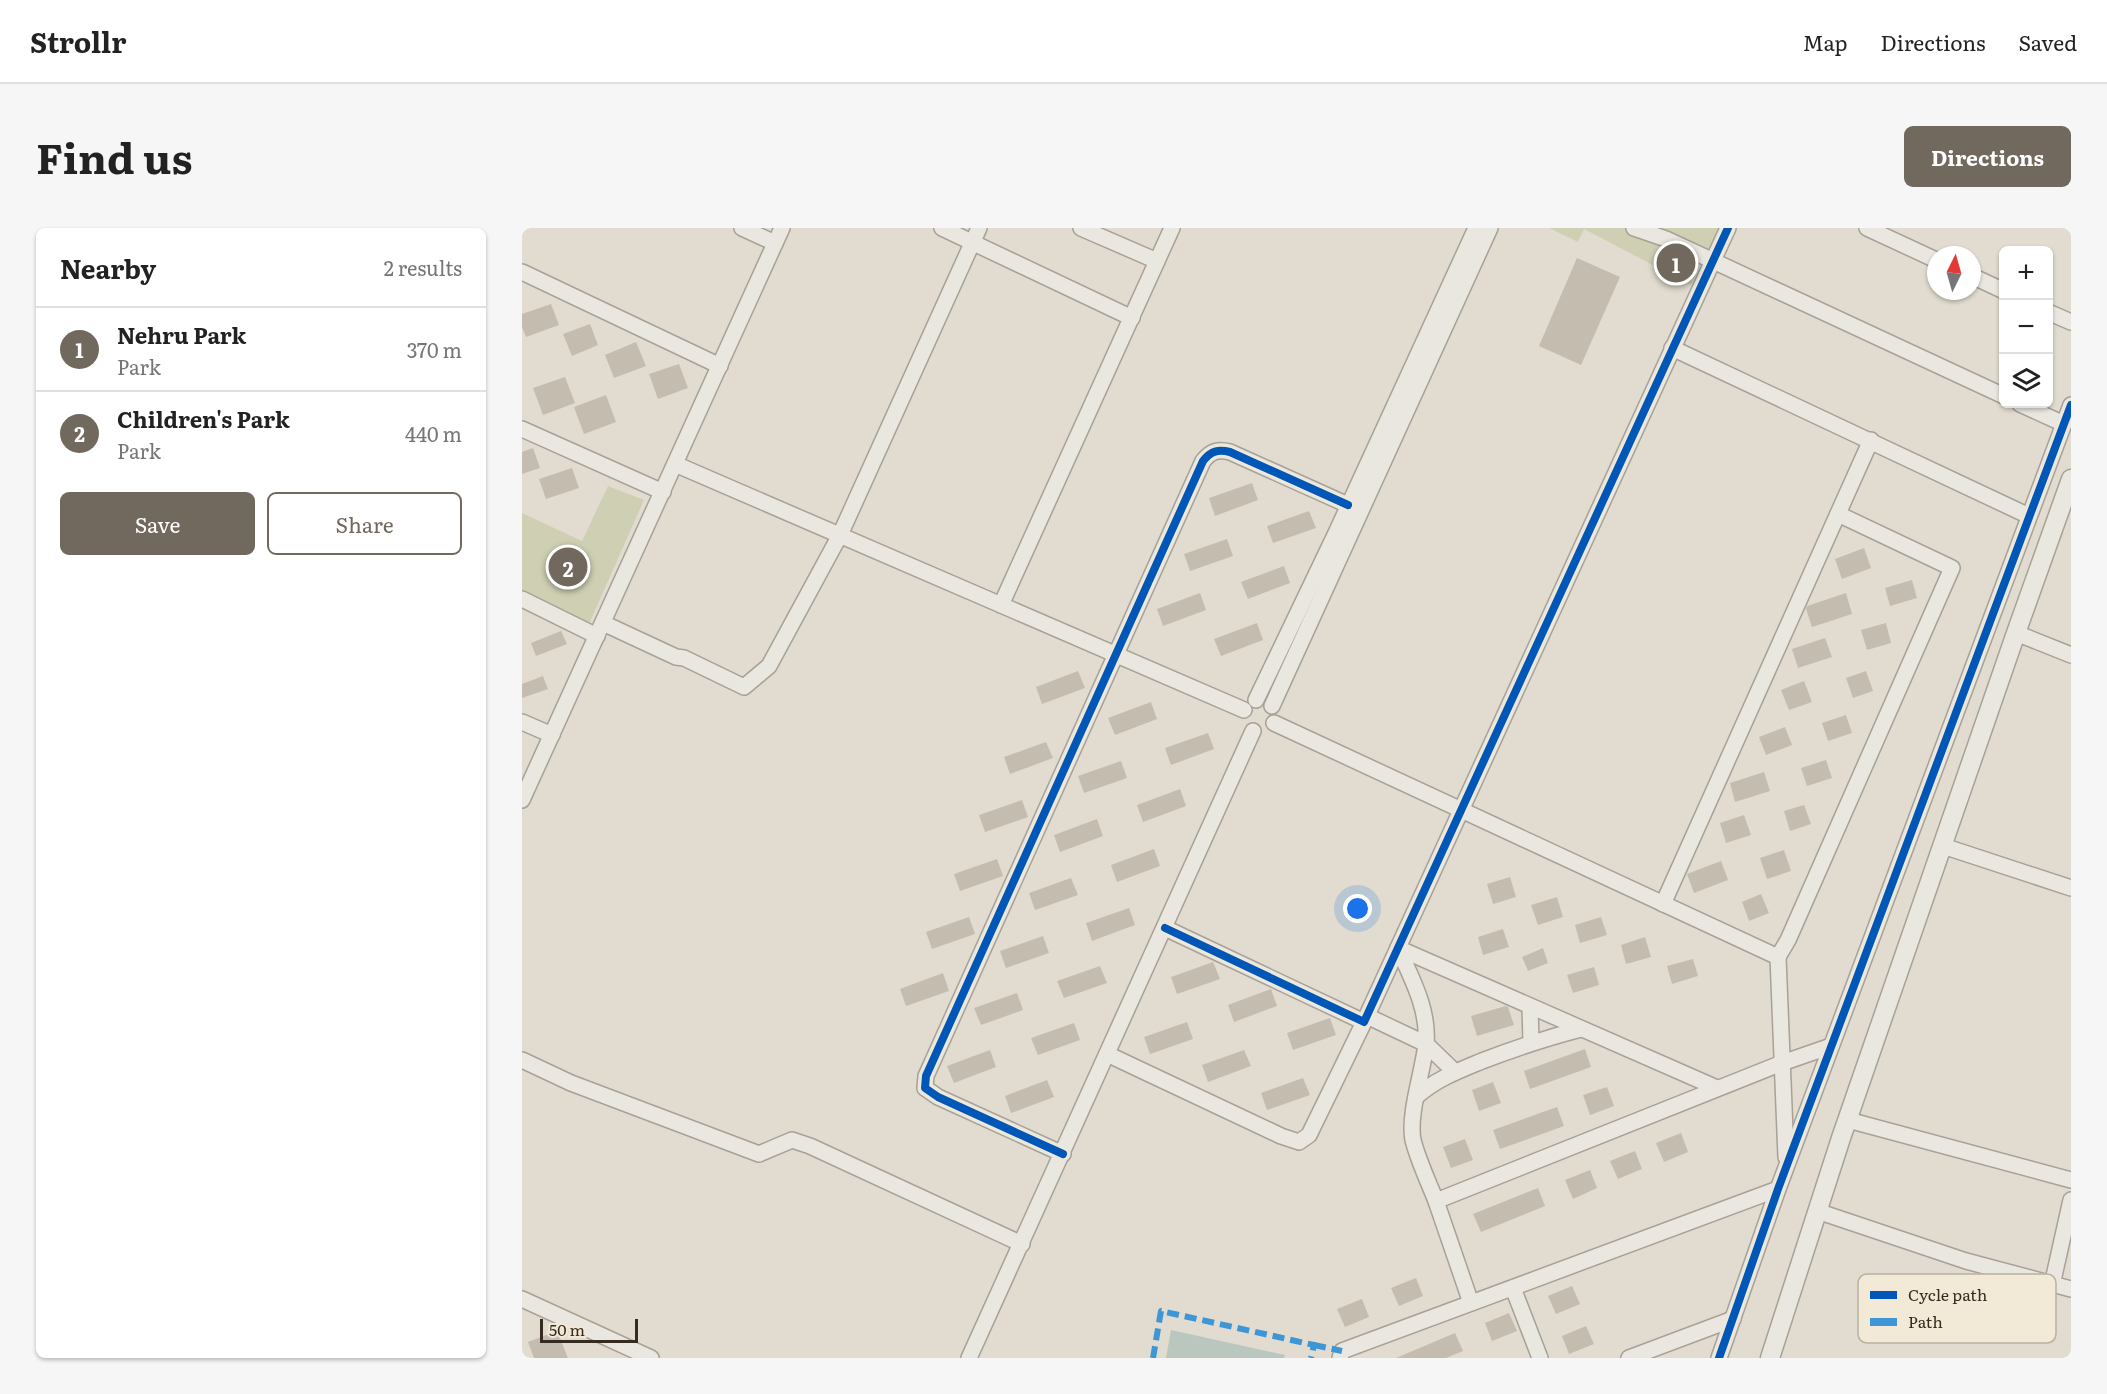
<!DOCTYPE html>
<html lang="en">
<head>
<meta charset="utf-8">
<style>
	body { margin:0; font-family:Literata,serif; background:#f6f6f6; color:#222 }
	.controls { position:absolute; right:18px; top:18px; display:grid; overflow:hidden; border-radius:9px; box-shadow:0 2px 4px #0004 }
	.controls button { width:54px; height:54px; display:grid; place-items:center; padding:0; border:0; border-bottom:2px solid #e0e0e0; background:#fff; color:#222; font:30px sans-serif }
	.compass { position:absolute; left:1405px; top:18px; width:54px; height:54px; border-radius:50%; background:#fff; box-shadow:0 2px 4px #0004; rotate:5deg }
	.scale { position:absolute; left:18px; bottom:15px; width:98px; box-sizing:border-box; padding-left:6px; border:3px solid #352b21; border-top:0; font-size:16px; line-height:21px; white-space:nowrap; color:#352b21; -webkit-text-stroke:4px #f2ead6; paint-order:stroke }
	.you { position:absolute; left:836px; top:681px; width:21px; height:21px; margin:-15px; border:4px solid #fff; border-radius:50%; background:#1a73e8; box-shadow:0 0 0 9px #1a73e833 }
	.badge { display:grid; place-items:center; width:39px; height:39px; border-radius:50%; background:#71695e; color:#fff; font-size:20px; font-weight:700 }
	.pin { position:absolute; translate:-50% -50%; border:3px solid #fff; box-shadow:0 2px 6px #0006 }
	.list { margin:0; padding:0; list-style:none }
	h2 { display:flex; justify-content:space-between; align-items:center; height:78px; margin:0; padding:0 24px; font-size:26px }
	h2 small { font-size:20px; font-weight:400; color:#767676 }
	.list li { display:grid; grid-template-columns:39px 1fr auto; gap:18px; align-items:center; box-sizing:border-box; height:84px; padding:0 24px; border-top:2px solid #e0e0e0 }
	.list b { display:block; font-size:22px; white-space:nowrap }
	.list p { margin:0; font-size:20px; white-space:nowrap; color:#767676 }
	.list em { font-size:20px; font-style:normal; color:#767676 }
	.actions { display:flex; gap:12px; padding:18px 24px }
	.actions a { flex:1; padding:14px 0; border:2px solid #71695e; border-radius:9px; text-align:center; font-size:21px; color:#71695e }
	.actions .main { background:#71695e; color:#fff }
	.icon { flex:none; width:33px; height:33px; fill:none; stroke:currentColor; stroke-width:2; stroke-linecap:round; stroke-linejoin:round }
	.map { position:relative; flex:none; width:1549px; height:1130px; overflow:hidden; border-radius:9px }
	header { display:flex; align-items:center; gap:36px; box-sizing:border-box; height:84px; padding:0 30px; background:#fff; border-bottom:2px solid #e0e0e0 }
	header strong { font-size:28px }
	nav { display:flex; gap:33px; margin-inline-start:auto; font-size:21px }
	.intro { display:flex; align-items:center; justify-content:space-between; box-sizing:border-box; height:144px; padding:0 36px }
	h1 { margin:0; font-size:42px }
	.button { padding:15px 27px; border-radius:9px; background:#71695e; color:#fff; font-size:21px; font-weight:700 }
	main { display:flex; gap:36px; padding:0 36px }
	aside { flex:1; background:#fff; border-radius:9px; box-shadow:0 2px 4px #0004 }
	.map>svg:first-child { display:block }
	.green { fill:#cfd0b3 }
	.water { fill:#b9c7bf }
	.building { fill:#c5bcb0 }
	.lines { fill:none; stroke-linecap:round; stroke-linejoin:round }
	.minor-casing { stroke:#a7a197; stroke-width:18 }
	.tertiary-casing { stroke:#a7a197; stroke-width:21 }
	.minor { stroke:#eae7e0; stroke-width:15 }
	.tertiary { stroke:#eae7e0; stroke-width:18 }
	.quiet { stroke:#3e96d5; stroke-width:6; stroke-dasharray:12 6; stroke-linecap:butt }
	.cycleway-casing { stroke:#f2ead6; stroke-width:11 }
	.cycleway { stroke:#0057b8; stroke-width:8 }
	.key { fill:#f2ead6; stroke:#b9b1a0; stroke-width:1.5 }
	.key-label { font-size:16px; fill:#352b21 }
</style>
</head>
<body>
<header>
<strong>Strollr</strong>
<nav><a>Map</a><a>Directions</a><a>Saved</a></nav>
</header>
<div class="intro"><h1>Find us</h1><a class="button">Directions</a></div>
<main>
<aside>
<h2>Nearby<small>2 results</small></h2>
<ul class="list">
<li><span class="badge">1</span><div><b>Nehru Park</b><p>Park</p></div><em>370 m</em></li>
<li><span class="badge">2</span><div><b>Children's Park</b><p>Park</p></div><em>440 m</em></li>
</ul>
<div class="actions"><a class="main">Save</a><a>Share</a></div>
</aside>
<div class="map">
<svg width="1549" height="1130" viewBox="0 0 1549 1130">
	<rect width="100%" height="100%" fill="#e1dccf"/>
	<!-- green -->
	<g class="green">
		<polygon points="1027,0 1197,0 1169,57 1062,1 1056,14"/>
		<polygon points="86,258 122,272 67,396 0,364 0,285 60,313"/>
	</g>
	<!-- water -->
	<polygon class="water" points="649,1102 763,1127 762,1130 644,1130"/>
	<!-- building -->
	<g class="building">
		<polygon points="1055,30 1098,49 1059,137 1017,118"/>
		<polygon points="29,76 37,97 4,109 0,99 0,86"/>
		<polygon points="68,96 76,117 50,128 41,106"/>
		<polygon points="114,114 124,138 92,150 83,127"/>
		<polygon points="157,136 166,160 136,171 127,146"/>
		<polygon points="43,149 53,175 21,187 11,160"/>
		<polygon points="84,167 94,194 62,206 52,179"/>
		<polygon points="11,220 18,240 0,246 0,224"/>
		<polygon points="50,240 57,260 24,271 17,251"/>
		<polygon points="730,255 736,272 693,288 687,270"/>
		<polygon points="787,283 794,300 751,315 745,298"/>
		<polygon points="705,311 711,328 668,343 662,326"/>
		<polygon points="1342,320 1349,340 1320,351 1313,331"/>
		<polygon points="762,338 768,355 726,371 719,354"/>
		<polygon points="1390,352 1395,370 1368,378 1363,360"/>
		<polygon points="678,365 684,382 641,398 635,381"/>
		<polygon points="1324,365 1330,386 1290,399 1284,381 1285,378"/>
		<polygon points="735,395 741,412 699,428 692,411"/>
		<polygon points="1364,395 1369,415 1345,422 1339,402"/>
		<polygon points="39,403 45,416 14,428 9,415"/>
		<polygon points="1303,410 1310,429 1276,440 1270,421"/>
		<polygon points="556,443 563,460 520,476 514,459"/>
		<polygon points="1344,443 1351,463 1331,470 1324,450"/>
		<polygon points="21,448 26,461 0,470 0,456"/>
		<polygon points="1282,453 1290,474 1267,482 1259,462"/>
		<polygon points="629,474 635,491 593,507 586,490"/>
		<polygon points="1324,487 1330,505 1306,513 1300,495"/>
		<polygon points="1263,499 1270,517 1244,527 1237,509"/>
		<polygon points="686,505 692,521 649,537 643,520"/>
		<polygon points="524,514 531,530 488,546 482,529"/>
		<polygon points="1304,532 1310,550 1285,558 1279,540"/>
		<polygon points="599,533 605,550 562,565 556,548"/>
		<polygon points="1242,544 1248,563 1213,574 1208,555"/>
		<polygon points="658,561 664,578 621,594 615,577"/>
		<polygon points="500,572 506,589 463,604 457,587"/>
		<polygon points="1282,577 1289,596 1268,603 1262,583"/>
		<polygon points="1222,587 1229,607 1204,615 1198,595"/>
		<polygon points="575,591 581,608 538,624 532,607"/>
		<polygon points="632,621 638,638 595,654 589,637"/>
		<polygon points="1262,622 1269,643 1245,651 1238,630"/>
		<polygon points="475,631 481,648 438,663 432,646"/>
		<polygon points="1199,633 1206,652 1172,665 1165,646"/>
		<polygon points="988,649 994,669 971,676 965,656"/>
		<polygon points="549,650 556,667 513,682 507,665"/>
		<polygon points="1239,666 1247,685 1227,693 1220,674"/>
		<polygon points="1035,669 1041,689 1016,697 1009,677"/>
		<polygon points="607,680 613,697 570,713 564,695"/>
		<polygon points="447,689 453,706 410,721 404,704"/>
		<polygon points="1079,689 1085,707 1058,715 1053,697"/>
		<polygon points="981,701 987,719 961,727 956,709"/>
		<polygon points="521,708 527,725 484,740 478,723"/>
		<polygon points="1123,709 1129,729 1104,736 1099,717"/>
		<polygon points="1021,720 1026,735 1006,743 1000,729"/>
		<polygon points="1171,731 1176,748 1150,756 1145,738"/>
		<polygon points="691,734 698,751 655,766 649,749"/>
		<polygon points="578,738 585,755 542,770 535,753"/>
		<polygon points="1072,739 1077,757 1051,765 1045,747"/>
		<polygon points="421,745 427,763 384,778 378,761"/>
		<polygon points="749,761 755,778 712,794 706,777"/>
		<polygon points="495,765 501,782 459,797 452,780"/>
		<polygon points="984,778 986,779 992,797 955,808 949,788"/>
		<polygon points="808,790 814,807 771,822 765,805"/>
		<polygon points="665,794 671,811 628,826 622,809"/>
		<polygon points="552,795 558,812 516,827 509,810"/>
		<polygon points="1063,821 1069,839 1008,861 1002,843"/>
		<polygon points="468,822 474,839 432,855 425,838"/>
		<polygon points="722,822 729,838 686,854 680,837"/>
		<polygon points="781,850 788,867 745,882 739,865"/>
		<polygon points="525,852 532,869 489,885 483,868"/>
		<polygon points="971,854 979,875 957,883 950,862"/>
		<polygon points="1085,859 1092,878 1068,887 1061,867"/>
		<polygon points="1035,879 1042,898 978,921 971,902"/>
		<polygon points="1159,905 1166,924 1142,934 1134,915"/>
		<polygon points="943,911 951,932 929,940 921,919"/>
		<polygon points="1113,923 1120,941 1096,951 1088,933"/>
		<polygon points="1068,942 1075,960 1051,971 1043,952"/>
		<polygon points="1016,960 1023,978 959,1004 951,986"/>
		<polygon points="894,1050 901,1068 877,1078 869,1060"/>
		<polygon points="1050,1058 1058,1076 1034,1086 1026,1068"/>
		<polygon points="840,1071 847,1089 823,1099 815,1081"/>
		<polygon points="987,1085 995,1103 970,1113 963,1095"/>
		<polygon points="1064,1098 1072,1116 1047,1126 1040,1108"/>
		<polygon points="35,1103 46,1130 12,1130 6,1114"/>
		<polygon points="933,1105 941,1123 924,1130 874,1130"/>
	</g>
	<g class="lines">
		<defs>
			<g id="minor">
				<polyline points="220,0 253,15"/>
				<polyline points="420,0 610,90"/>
				<polyline points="559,0 635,33"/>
				<polyline points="1112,0 1144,11 1482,168"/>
				<polyline points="1345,0 1414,32"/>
				<polyline points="0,44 198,138"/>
				<polyline points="1450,48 1482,63"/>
				<polyline points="1526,84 1549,94"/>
				<polyline points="1150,120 1507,288"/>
				<polyline points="1498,176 1542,196"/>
				<polyline points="0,201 141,264"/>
				<polyline points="153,236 722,482"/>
				<polyline points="0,371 75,408"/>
				<polyline points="479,377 650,0"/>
				<polyline points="81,395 154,429 162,430 222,459 247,438 318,307 457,0"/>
				<polyline points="1494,405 1549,427"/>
				<polyline points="734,472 814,305 954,0"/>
				<polyline points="750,478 968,0"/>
				<polyline points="0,494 30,507"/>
				<polyline points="752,495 1256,729 1264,929"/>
				<polyline points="0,572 260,0"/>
				<polyline points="1421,618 1549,660"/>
				<polyline points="1141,676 1349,212"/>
				<polyline points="643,700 842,794 1206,0"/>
				<polyline points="876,720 1195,860"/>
				<path d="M876,720c14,31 31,62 28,96 -3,27 -18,71 -13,96 5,20 15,41 23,61"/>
				<polyline points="1256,729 1266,712 1430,340 1316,286"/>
				<polyline points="1008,779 1009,814"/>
				<polyline points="845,788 904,816 933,844"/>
				<polyline points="585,826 759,908 777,914 787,907 842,794"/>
				<polyline points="0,832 49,855 237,926 270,912 288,918 500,1016"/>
				<path d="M894,869c20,-18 42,-26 66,-36 34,-13 64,-23 99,-32"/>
				<polyline points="1326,892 1549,952"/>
				<path d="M541,926l-125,-57 -13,-9 1,-12 277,-615c8,-10 15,-12 27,-9l118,53"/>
				<polyline points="1295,983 1444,1033 1549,1061"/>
				<polyline points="1530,1057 1549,972"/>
				<polyline points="991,1060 1018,1130"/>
				<polyline points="0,1071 129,1130"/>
				<polyline points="949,1075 914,973 1260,835 1309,818"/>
				<polyline points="447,1130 731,503"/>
				<polyline points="818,1130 820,1123 1256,961"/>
				<polyline points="1107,1130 1211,1091"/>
				<polyline points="1197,1130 1256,961 1549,177"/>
			</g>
			<polyline id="tertiary" points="1248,1130 1319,910 1494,405 1549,251"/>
		</defs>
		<!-- minor casing -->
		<use href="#minor" class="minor-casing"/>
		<!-- tertiary casing -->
		<use href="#tertiary" class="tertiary-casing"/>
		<!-- minor -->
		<use href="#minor" class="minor"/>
		<!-- tertiary -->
		<use href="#tertiary" class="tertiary"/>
		<!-- quiet -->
		<g class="quiet">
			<polyline points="792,1117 820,1123"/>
			<polyline points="631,1130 639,1083 792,1117 789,1130"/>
		</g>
		<defs>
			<g id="cycleway">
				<polyline points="643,700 842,794 1206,0"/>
				<path d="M541,926l-125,-57 -13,-9 1,-12 277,-615c8,-10 15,-12 27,-9l118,53"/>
				<polyline points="1197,1130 1256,961 1549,177"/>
			</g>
		</defs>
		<!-- cycleway casing -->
		<use href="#cycleway" class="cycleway-casing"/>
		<!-- cycleway -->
		<use href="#cycleway" class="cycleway"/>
	</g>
	<!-- legend -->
	<rect x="1336" y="1046" width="198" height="69" rx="9" class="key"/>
	<rect x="1348" y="1063" width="27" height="8" fill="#0057b8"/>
	<rect x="1348" y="1090" width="27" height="8" fill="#3e96d5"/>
	<g class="key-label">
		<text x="1386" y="1073">Cycle path</text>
		<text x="1386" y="1100">Path</text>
	</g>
</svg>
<div class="controls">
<button>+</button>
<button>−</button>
<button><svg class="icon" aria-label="layers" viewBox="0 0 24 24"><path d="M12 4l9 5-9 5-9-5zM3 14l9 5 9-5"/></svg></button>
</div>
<svg class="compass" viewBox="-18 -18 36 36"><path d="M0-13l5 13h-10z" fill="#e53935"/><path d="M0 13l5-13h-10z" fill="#767676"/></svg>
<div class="scale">50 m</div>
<div class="you"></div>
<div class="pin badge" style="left:1154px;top:35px">1</div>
<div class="pin badge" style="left:46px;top:339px">2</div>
</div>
</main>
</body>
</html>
